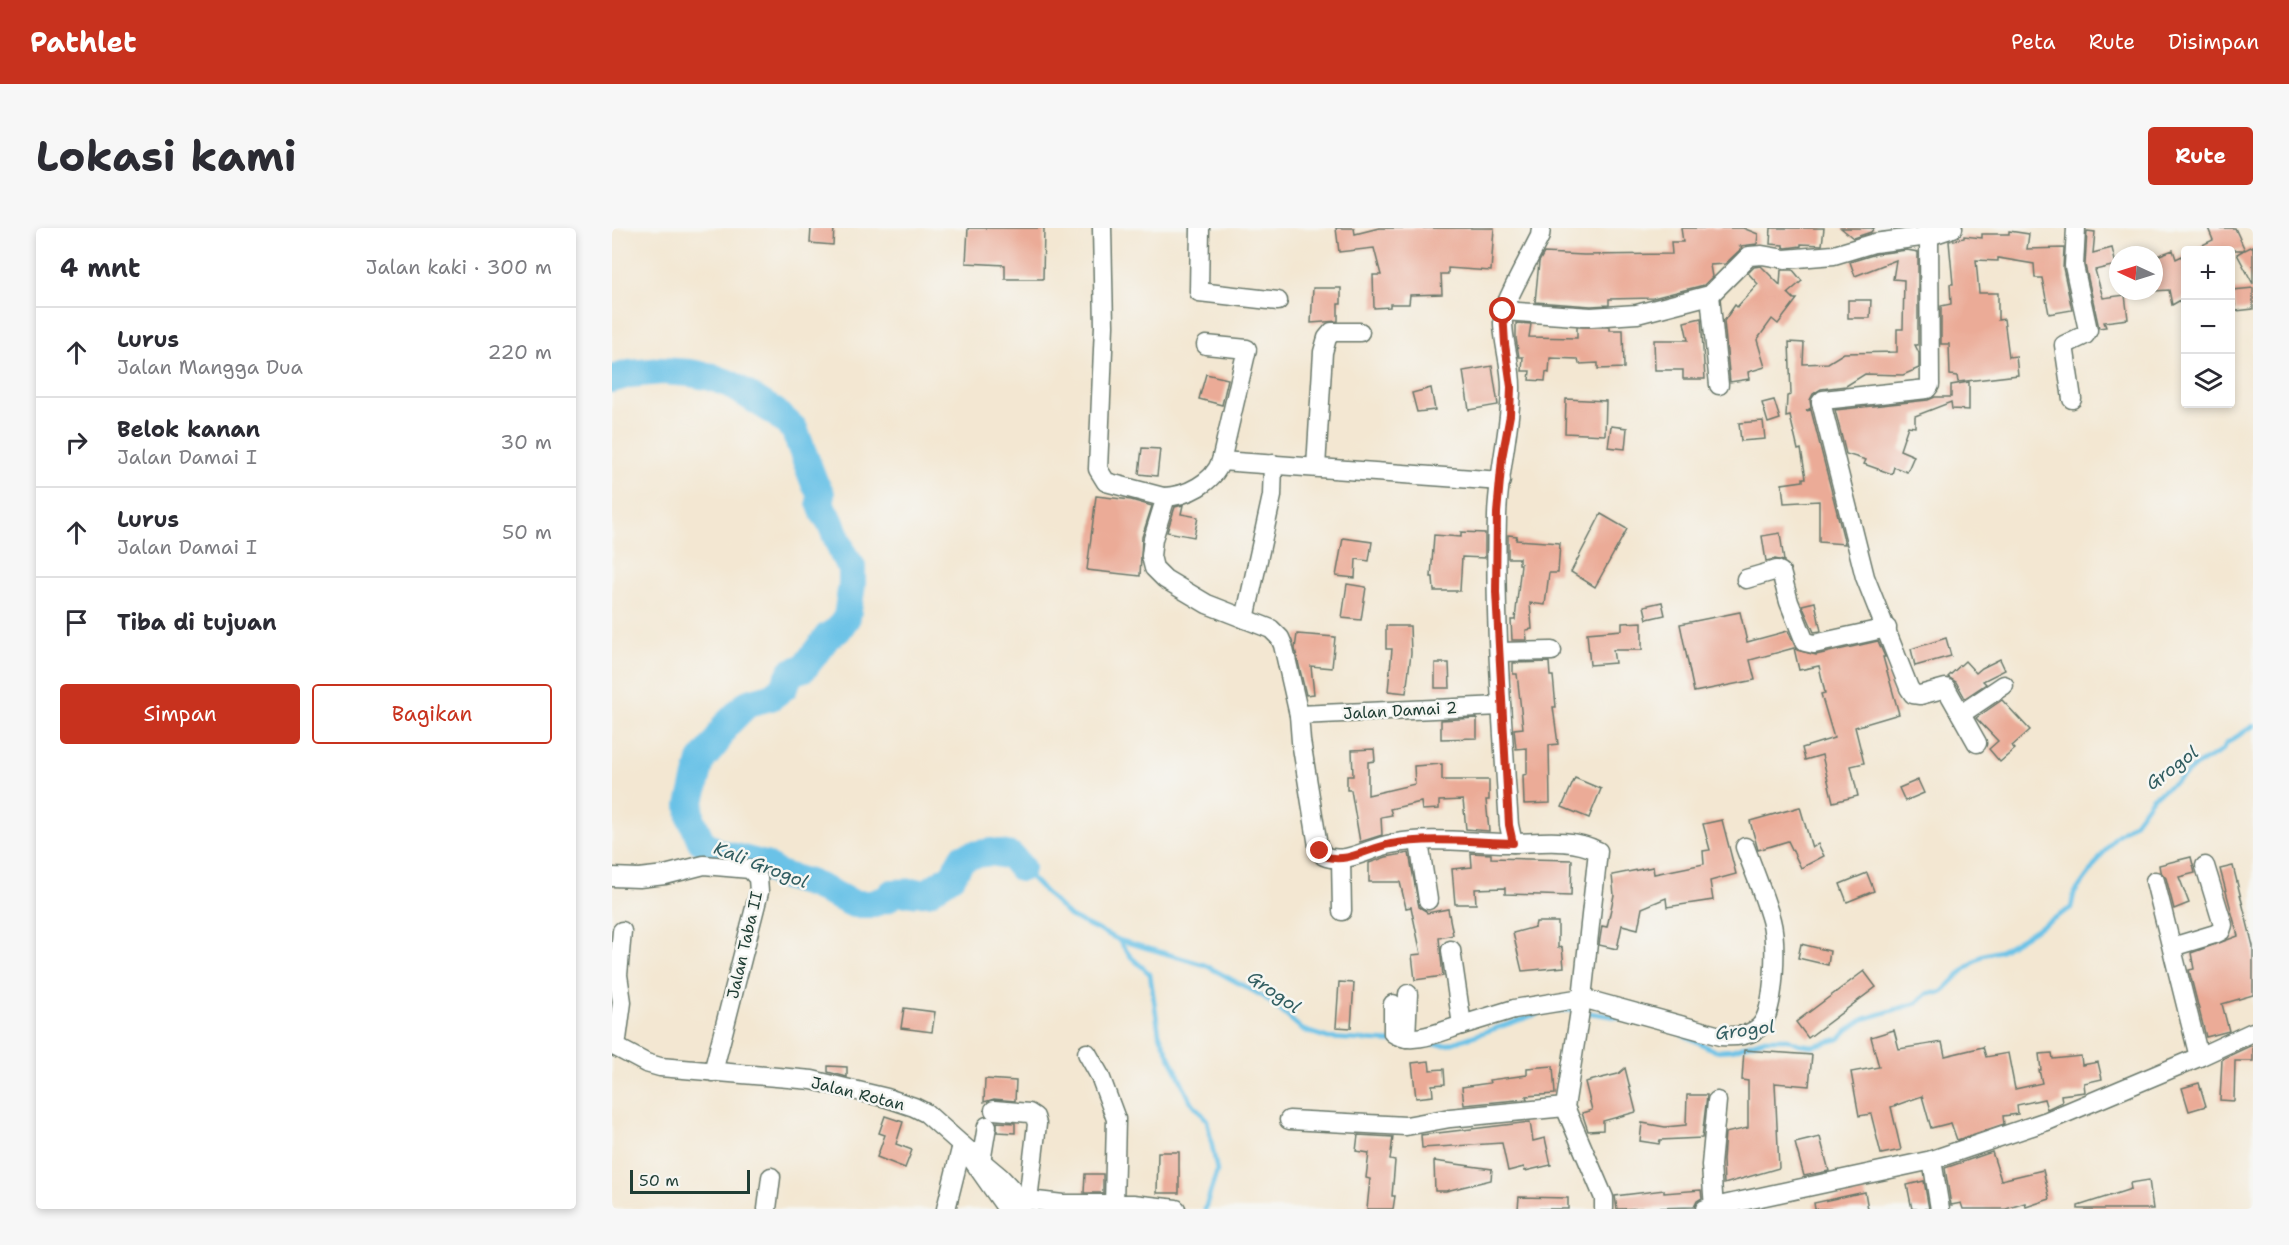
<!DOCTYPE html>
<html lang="id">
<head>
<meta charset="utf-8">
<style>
	body { margin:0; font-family:"Shantell Sans",sans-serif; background:#f7f7f7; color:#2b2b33 }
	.controls { position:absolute; right:18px; top:18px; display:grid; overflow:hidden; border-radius:6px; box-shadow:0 3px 9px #0003 }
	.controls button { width:54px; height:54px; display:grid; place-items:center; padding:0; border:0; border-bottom:2px solid #e1e1e2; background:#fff; color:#2b2b33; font:30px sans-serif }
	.compass { position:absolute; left:1497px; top:18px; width:54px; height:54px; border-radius:50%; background:#fff; box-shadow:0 3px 9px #0003; rotate:274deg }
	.scale { position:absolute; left:18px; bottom:15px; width:120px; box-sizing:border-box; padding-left:6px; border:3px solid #1f3d34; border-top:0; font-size:16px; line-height:21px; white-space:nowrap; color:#1f3d34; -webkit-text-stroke:4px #f6f6f2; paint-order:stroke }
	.stop { position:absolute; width:18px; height:18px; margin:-14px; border:4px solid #c8321e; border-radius:50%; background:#fff }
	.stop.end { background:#c8321e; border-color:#fff; box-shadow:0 2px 6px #0008 }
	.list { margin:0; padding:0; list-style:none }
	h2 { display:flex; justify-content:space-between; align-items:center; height:78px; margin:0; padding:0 24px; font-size:26px }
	h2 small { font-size:20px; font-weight:400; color:#7c7c81 }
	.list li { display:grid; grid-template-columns:39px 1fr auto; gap:18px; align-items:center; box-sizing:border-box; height:90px; padding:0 24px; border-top:2px solid #e1e1e2 }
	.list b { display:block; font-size:22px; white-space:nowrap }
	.list p { margin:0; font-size:20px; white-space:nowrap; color:#7c7c81 }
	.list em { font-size:20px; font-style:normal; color:#7c7c81 }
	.actions { display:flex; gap:12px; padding:18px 24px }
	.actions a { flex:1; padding:14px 0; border:2px solid #c8321e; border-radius:6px; text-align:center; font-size:21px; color:#c8321e }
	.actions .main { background:#c8321e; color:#fff }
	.icon { flex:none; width:33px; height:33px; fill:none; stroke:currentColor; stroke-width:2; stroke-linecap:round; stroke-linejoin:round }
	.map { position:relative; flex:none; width:1641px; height:981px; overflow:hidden; border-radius:6px }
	header { display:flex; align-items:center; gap:36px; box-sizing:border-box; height:84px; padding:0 30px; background:#c8321e; color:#fff }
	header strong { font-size:28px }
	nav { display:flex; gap:33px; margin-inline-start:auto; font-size:21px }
	.intro { display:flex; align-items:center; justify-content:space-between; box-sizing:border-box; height:144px; padding:0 36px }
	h1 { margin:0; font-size:42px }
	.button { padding:15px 27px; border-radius:6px; background:#c8321e; color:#fff; font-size:21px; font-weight:700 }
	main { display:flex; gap:36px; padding:0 36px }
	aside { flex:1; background:#fff; border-radius:6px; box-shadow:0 3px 9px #0003 }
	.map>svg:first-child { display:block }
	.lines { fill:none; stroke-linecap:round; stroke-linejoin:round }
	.stream { stroke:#6ac2e7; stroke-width:4.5 }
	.river { stroke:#6ac2e7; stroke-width:28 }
	.building { fill:#ebab97 }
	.minor-casing { stroke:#69786b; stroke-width:21 }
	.minor { stroke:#fff; stroke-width:18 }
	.route { stroke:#c8321e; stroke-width:8 }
	.labels { text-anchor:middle; stroke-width:5; stroke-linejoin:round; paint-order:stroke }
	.street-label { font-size:16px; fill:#1f3d34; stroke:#f6f6f2 }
	.water-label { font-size:18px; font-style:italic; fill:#325e61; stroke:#f6f6f2 }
</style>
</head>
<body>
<header>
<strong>Pathlet</strong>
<nav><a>Peta</a><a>Rute</a><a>Disimpan</a></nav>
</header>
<div class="intro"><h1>Lokasi kami</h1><a class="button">Rute</a></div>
<main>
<aside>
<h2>4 mnt<small>Jalan kaki · 300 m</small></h2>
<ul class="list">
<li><svg class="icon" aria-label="ahead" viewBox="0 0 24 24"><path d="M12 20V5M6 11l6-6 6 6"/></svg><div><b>Lurus</b><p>Jalan Mangga Dua</p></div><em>220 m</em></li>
<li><svg class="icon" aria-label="right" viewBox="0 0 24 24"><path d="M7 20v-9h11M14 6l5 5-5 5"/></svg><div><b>Belok kanan</b><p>Jalan Damai I</p></div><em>30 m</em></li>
<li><svg class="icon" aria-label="ahead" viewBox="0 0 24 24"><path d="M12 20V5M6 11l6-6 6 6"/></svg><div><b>Lurus</b><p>Jalan Damai I</p></div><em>50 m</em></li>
<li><svg class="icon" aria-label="arrive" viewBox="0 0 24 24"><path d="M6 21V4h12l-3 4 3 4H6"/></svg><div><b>Tiba di tujuan</b></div></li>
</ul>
<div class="actions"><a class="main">Simpan</a><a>Bagikan</a></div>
</aside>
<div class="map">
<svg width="1641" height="981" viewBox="0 0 1641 981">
	<rect width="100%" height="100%" fill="#f6f6f2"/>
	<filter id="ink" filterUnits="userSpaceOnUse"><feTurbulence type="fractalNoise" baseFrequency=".0167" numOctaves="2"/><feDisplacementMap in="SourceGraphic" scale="12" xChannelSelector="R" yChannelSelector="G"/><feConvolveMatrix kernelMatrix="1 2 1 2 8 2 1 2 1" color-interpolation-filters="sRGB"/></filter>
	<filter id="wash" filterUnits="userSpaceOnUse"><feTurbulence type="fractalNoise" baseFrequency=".008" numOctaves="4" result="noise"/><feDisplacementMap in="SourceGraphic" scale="24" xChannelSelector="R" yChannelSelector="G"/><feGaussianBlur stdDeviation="1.35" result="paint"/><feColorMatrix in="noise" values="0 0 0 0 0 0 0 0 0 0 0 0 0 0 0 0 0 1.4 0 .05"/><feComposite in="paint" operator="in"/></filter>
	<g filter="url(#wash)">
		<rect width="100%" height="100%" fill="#f3e7d2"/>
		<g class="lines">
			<!-- stream -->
			<g class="stream">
				<polyline points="409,640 457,688 507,712 593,737 652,769 691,802 716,810 784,814"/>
				<polyline points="507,713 519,729 538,746 547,805 578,872 595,892 605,943 593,981"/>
				<polyline points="945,782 964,782"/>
				<polyline points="972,784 1011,790"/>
				<polyline points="1068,805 1103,823 1120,822 1153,811 1175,811 1187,816 1200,818 1227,811 1236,802 1252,791 1305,775 1316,765 1329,765 1352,742 1371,727 1388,723 1459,680 1462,666 1503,609 1523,594 1541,569 1573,547 1583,538 1610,523 1615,515 1641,498"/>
				<polyline points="810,816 835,817 925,786"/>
			</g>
			<!-- river -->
			<polyline class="river" points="0,151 17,146 50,143 78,145 99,149 118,156 163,184 182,201 203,256 209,266 208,274 212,285 218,293 232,328 240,339 240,356 235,389 226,402 216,408 192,440 179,444 172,459 159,469 136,475 113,498 104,515 89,533 78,577 79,590 86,606 89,613 104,624 153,637 166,646 200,656 242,676 259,676 275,671 280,665 316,664 341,647 350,630 360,627 379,624 399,628 409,640"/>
		</g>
		<g id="blocks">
			<!-- building -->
			<g class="building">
				<polygon points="199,0 222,0 221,17 198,15"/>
				<polygon points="356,0 432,0 431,51 393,51 393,37 354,35"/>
				<polygon points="724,0 742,0 743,6 767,0 882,0 879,43 836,40 836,46 829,46 830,66 798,67 797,76 778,76 778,79 762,80 761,47 769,47 762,20 727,24"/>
				<polygon points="1069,0 1131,0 1146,6 1145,16 1128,18 1130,20 1113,36 1098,37 1100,49 1092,57 1041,70 997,71 997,77 979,78 923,74 927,34 932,25 972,27 1060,26 1059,14 1071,14"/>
				<polygon points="1159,0 1212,0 1210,17 1189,16 1189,18 1174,20 1171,19 1171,17 1158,16"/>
				<polygon points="1229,0 1262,0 1259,4 1241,10"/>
				<polygon points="1596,0 1623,0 1633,22 1641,18 1641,56 1625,26 1632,22 1580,22 1601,12"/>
				<polygon points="1397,3 1417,6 1415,21 1452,20 1451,40 1460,82 1437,86 1430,50 1423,50 1422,36 1386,30 1386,33 1364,32 1367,65 1386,65 1386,92 1392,91 1397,129 1404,128 1406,147 1346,154 1345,148 1338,147 1337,116 1329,116 1329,78 1339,76 1338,56 1341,56 1337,13 1352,10 1352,8 1370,10 1370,6 1397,6"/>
				<polygon points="1475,3 1483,4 1481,25 1500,20 1504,37 1483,42 1491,70 1513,67 1516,91 1492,94 1494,99 1487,100 1473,37"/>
				<polygon points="1295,22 1306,24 1306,117 1303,117 1307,125 1307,140 1291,147 1253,146 1234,158 1209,161 1201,166 1198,172 1199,180 1194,183 1199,182 1233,316 1207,314 1207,273 1172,275 1170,256 1191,253 1191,250 1194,250 1189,221 1186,222 1178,188 1174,189 1175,168 1179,167 1177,114 1192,115 1191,136 1216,135 1232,125 1285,124 1285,101 1291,101 1292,52 1281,51 1284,32 1243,48 1238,34 1264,26"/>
				<polygon points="1561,22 1564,31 1574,26 1574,69 1560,77 1557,62 1542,63 1542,29"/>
				<polygon points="1149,38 1168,57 1169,42 1181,42 1190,53 1176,65 1182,71 1185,71 1166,96 1160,91 1145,112 1153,139 1136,144 1137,151 1118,154 1112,93 1123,77 1125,79 1146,56 1136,45 1142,39"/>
				<polygon points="701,60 729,60 729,76 726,76 726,93 699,95"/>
				<polygon points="1641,60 1641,81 1624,83 1621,62"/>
				<polygon points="1236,72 1259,72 1258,90 1236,90"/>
				<polygon points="1089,90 1093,151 1071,151 1071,142 1043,142 1042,112 1076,112 1072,94"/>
				<polygon points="904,95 919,96 917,109 965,110 965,99 998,99 998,102 1011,102 1012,140 986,141 986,135 967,136 966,131 938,130 937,145 934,144 933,153 917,152 918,143 910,143 911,129 907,129 904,110"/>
				<polygon points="880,138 886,177 857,182 851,143"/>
				<polygon points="594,146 616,151 610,177 587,171"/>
				<polygon points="1357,154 1357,182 1340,181 1339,174 1303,188 1303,199 1296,198 1288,222 1302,228 1295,244 1282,239 1280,246 1252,236 1254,232 1234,226 1223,182 1316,172 1323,169 1339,169 1339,157"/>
				<polygon points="819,160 823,182 805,184 800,165"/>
				<polygon points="954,171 994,173 993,207 953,205"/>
				<polygon points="1162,172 1168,191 1156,195 1150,175"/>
				<polygon points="1151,193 1153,211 1129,213 1127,195"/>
				<polygon points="999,198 1015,200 1013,221 996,219"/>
				<polygon points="530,220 548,221 545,248 527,246"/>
				<polygon points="484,268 519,272 540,278 530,309 528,348 475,342"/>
				<polygon points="571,277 569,286 586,289 582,309 555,304 563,279"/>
				<polygon points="989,286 1015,301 983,359 959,344"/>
				<polygon points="849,304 873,305 873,330 850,329 848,363 822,363 821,349 819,349 822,307 849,309"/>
				<polygon points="1168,305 1172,333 1163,331 1154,333 1150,308"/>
				<polygon points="896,307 905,308 904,312 948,315 946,345 937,345 933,377 918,375 920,401 914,402 915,412 900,412 899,392 903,392 909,336 907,336 907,330 896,330"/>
				<polygon points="731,310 760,314 757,333 744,331 743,350 724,348"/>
				<polygon points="735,356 754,359 749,392 730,390"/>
				<polygon points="1050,374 1053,387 1035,391 1032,378"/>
				<polygon points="1203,374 1209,403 1202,404 1190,377"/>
				<polygon points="1128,384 1135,414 1176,403 1185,422 1204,427 1266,413 1273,429 1271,429 1287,486 1243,499 1252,535 1239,538 1246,568 1221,574 1210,527 1193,532 1190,520 1222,510 1209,466 1213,465 1207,438 1187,442 1182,420 1138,432 1143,452 1082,464 1068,396"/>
				<polygon points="1030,394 1030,422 1001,422 1003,435 978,437 975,405 1010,402 1010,395"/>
				<polygon points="774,398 798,398 799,425 794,465 776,463 780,421 774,421"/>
				<polygon points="685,406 723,409 720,440 699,438 702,466 694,467 683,421"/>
				<polygon points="1334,410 1339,428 1303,438 1299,421"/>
				<polygon points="1388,431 1393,442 1371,453 1374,456 1353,470 1344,454 1336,449 1353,433 1364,445 1370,440"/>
				<polygon points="937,434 938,448 941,448 944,479 941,479 946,516 937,517 938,575 912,576 911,547 915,546 915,520 904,521 902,501 911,500 905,446 901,446 901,435"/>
				<polygon points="823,435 837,435 838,460 823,460"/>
				<polygon points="1390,472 1418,502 1400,518 1403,521 1388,534 1377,521 1386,513 1364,490"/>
				<polygon points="865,490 865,510 829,511 829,492"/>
				<polygon points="762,521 763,533 756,534 756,567 803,556 802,538 830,536 830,552 877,552 877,572 874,572 877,603 854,601 851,572 827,573 827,581 810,582 809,574 778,581 780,587 769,589 770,607 748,614 739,562 735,562 735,548 741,548 740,522"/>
				<polygon points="963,550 989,561 977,590 950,579"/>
				<polygon points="1306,552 1312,565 1293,573 1287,560"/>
				<polygon points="1188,579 1200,620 1206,616 1212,628 1189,640 1176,613 1146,622 1138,593"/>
				<polygon points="1110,592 1124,646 1098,653 1101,672 1055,679 1054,670 1030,680 1026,701 1010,697 1005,721 987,717 990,698 995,699 1002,667 1000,647 1041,639 1042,646 1092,636 1091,623 1098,622 1091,596"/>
				<polygon points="797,625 807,679 814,683 815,685 836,681 841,707 827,710 831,748 803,752 800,727 809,726 799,679 794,680 788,654 757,654 757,635 774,629"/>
				<polygon points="859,625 879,626 879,630 960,632 959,668 893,666 893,660 863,661 864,676 843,676 840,641 860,639"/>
				<polygon points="1579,629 1583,645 1567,649 1577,675 1562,681 1554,650 1548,643 1547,637"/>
				<polygon points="1621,638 1641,718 1641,767 1610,776 1617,803 1594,809 1577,742 1582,741 1579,725 1626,708 1608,641"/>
				<polygon points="1255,645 1262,663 1235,674 1228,656"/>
				<polygon points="924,694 946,694 946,720 950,719 952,739 910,743 901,705 923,699"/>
				<polygon points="1189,716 1218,723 1216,737 1186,730"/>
				<polygon points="1252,743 1264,759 1196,810 1184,794"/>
				<polygon points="727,754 742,755 739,800 724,799"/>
				<polygon points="292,780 323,784 320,804 289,800"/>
				<polygon points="1282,802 1287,821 1330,814 1333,828 1371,819 1374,829 1396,825 1403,861 1430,855 1427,842 1429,842 1427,826 1440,825 1441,831 1469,828 1470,837 1486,834 1490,851 1472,855 1473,864 1449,867 1450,874 1435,881 1432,871 1405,877 1406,886 1391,888 1392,896 1345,912 1339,895 1319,900 1310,868 1279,879 1289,922 1269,926 1259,886 1247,888 1239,844 1267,839 1259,809"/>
				<polygon points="1638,818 1641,818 1641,833 1623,833 1622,873 1608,872 1610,831"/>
				<polygon points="1132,822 1200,827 1197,858 1163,855 1167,940 1112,956 1111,932 1113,905 1136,900 1136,853 1130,852"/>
				<polygon points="817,833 818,842 832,841 833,856 820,857 821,868 804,870 800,835"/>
				<polygon points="216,838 235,839 235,849 216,844"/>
				<polygon points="941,838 943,866 914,868 915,871 852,877 850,859 878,855 877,852 915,847 915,840"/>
				<polygon points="1013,840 1024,884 991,893 991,902 976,903 970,885 980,882 973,854 1006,846"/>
				<polygon points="373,851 404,853 403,873 382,871 372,874"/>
				<polygon points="1587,855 1594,878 1577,883 1570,860"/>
				<polygon points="1075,867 1095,867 1090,910 1048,912 1047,916 1028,913 1030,895 1053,899 1074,897"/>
				<polygon points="273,888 291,894 284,916 300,922 293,940 265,929 273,907 267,905"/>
				<polygon points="385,894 403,895 403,905 385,904"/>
				<polygon points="918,894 921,913 933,910 939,937 913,943 912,939 896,943 890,915 810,920 809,907"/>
				<polygon points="746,907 781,909 778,932 783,933 780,968 783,968 781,981 755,981 758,951 754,950 757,925 744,923"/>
				<polygon points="1208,909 1217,943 1192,948 1183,915"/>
				<polygon points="546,924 567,924 567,965 545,965"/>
				<polygon points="1380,924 1389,952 1431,942 1438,971 1414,979 1413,975 1394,981 1351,981 1349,975 1339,977 1333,940"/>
				<polygon points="822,933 880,941 879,952 834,963 823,963"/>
				<polygon points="473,946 491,946 491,965 472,965"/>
				<polygon points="1537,952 1541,981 1466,981 1466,978 1519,961 1518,955"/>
				<polygon points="1312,953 1317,981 1300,981 1295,957"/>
				<polygon points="1052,962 1052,965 1089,962 1090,970 1085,973 1082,979 1005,981 1003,968"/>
				<polygon points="1253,964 1256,981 1203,981 1202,975"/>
				<polygon points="907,969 956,970 956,981 906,981"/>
			</g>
		</g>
	</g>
	<g filter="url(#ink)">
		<use href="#blocks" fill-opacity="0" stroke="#69786b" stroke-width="1.5"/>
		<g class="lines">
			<defs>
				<g id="minor">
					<path d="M490,0l2,98 -6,143 8,13 57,15 2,3 -12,39 -2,17 3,12 11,11 42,25 64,25 9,9 3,7 16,70 2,26 17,105 6,10c22,9 45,-8 67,-12 34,-7 76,-2 111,-1 31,1 67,-7 96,8l-16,147 -17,109 39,91v11"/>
					<polyline points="588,0 587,64 666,73"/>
					<polyline points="1317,8 1318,157 1315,161 1211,172 1209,174 1253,349 1297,460 1301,466 1308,467 1334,460 1365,515"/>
					<polyline points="1098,67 1107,157"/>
					<polyline points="891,83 979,89 1025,86 1098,67 1137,28 1150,27 1173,31 1222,27 1262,15 1317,8 1341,0"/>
					<polyline points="1460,171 1452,117 1473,107 1476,102 1462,38 1464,0"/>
					<polyline points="609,233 889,253"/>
					<polyline points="704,239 711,124 715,110 720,104 748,104"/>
					<path d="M551,269c23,0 51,-15 58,-36l26,-112 -41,-4"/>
					<polyline points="1134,351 1165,342 1169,344 1177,374 1193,414 1202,416 1275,400"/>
					<polyline points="633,391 660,268 661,236"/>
					<polyline points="887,424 940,423"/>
					<polyline points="1349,486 1392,457"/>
					<polyline points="687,487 889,478"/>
					<polyline points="807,614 816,672"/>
					<path d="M901,615l-4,-18c-7,-103 -15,-206 -12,-309 1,-42 13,-84 14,-126 1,-26 -10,-51 -8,-77 1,-10 31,-64 37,-77l1,-8"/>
					<polyline points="729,631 730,683"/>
					<polyline points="0,649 27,650 53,647 92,637 138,641 146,650 147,664 101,844"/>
					<polyline points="1543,653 1587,829"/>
					<polyline points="1560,719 1603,706 1609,703 1611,697 1593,638"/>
					<path d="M839,722l11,75 52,-16 68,-11 138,38c14,1 32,1 42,-12 13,-18 15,-82 9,-104 -7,-25 -17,-49 -26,-73"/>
					<path d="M781,776v29c18,13 49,-2 69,-8"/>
					<polyline points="794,810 796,766"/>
					<polyline points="0,817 34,835 48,839 200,852 275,870 302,879 314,885 350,917 395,981"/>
					<polyline points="4,819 10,774 6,747 10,703"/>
					<polyline points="475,825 488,848 504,891 502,977"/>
					<polyline points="382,882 417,885 423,889 425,896 416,972 408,978"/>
					<polyline points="677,892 794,898 838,890 953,879"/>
					<polyline points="1320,932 1328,981"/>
					<polyline points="369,934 375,898"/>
					<polyline points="155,981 159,949"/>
					<polyline points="334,981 350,917 388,949 403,965 416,972 451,976 521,976 564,981"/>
					<polyline points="1093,981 1320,932 1435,893 1587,829 1641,804"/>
					<polyline points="1102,981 1099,937 1105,873"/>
				</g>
			</defs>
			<!-- minor casing -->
			<use href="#minor" class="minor-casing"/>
			<!-- minor -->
			<use href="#minor" class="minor"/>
		</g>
	</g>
	<g class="lines" filter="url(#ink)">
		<!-- route -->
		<path class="route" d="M708,623l4,5c23,8 45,-8 67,-12 39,-7 82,-2 122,-1l-4,-18 -13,-233 1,-79 5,-55 8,-43 1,-28 -6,-43 -2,-33"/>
	</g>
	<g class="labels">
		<!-- street labels -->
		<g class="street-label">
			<text transform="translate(788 482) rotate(-3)" y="6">Jalan Damai 2</text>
			<text transform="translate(132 717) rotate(-77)" y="6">Jalan Taba II</text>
			<text transform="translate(246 865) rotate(14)" y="6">Jalan Rotan</text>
		</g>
		<!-- water labels -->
		<g class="water-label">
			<text transform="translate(1560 540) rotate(-37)" y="6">Grogol</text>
			<text transform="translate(149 637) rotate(21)" y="6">Kali Grogol</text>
			<text transform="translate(662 764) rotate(35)" y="6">Grogol</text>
			<text transform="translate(1133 802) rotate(-7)" y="6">Grogol</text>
		</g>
	</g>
</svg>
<div class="controls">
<button>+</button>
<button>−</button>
<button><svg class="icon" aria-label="layers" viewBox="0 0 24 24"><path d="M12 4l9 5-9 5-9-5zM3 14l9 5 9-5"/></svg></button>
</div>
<svg class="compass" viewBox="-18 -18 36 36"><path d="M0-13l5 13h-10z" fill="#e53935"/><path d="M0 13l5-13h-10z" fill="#7c7c81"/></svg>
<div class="scale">50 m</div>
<div class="stop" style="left:891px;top:83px"></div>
<div class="stop end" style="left:708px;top:623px"></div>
</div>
</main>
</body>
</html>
